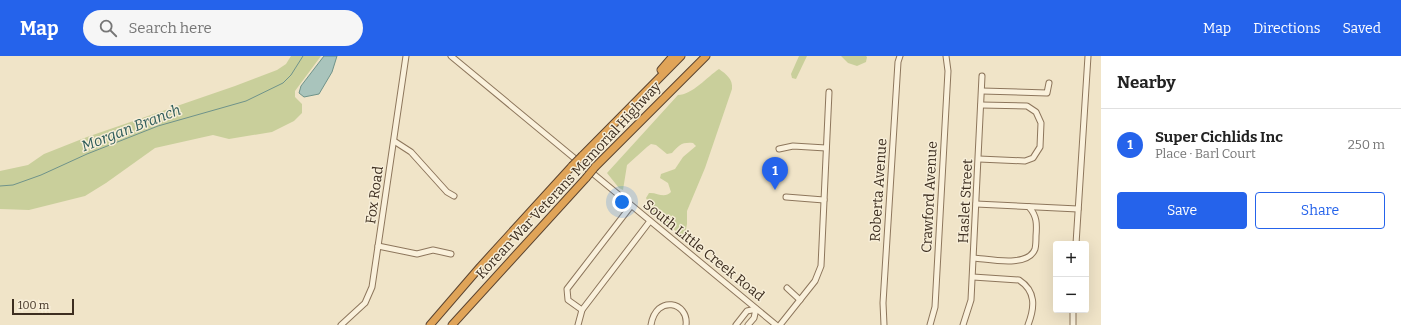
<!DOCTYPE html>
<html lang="en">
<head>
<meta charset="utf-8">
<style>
	body { margin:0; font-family:Bitter,serif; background:#f6f6f6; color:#222 }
	.controls { position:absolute; right:12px; bottom:12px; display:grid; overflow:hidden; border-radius:4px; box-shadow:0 4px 16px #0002 }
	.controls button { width:36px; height:36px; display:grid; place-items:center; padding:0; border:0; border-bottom:1px solid #e0e0e0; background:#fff; color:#222; font:20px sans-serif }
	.scale { position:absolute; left:12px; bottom:10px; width:62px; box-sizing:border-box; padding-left:4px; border:2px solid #3d2e20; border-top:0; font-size:11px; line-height:14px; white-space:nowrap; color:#3d2e20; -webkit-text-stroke:3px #f7eed8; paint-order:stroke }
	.you { position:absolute; left:622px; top:146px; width:14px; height:14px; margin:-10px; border:3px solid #fff; border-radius:50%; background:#1a73e8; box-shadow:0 0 0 6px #1a73e833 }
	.badge { display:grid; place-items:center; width:26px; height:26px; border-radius:50%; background:#2563eb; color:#fff; font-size:13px; font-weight:700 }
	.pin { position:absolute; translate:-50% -33px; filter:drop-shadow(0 1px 2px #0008) }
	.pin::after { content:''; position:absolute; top:21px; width:14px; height:12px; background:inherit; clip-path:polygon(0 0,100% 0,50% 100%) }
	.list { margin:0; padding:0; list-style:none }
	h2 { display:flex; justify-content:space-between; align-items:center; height:52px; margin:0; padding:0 16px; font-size:17px }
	h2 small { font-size:13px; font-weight:400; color:#767676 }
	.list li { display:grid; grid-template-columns:26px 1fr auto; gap:12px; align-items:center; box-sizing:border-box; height:72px; padding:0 16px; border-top:1px solid #e0e0e0 }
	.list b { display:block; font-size:15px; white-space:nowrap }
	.list p { margin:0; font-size:13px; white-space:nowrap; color:#767676 }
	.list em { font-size:13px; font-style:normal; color:#767676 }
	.actions { display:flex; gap:8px; padding:12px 16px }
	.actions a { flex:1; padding:9px 0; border:1px solid #2563eb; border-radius:4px; text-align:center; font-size:14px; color:#2563eb }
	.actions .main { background:#2563eb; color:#fff }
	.icon { flex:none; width:22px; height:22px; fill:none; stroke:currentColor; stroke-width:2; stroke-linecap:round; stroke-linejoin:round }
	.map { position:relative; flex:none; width:1101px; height:269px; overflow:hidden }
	header { display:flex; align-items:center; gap:24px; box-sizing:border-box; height:56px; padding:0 20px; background:#2563eb; color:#fff }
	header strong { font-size:19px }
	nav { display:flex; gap:22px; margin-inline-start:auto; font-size:14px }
	.search { width:280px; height:36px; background:#f6f6f6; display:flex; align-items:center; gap:10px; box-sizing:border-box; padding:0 14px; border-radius:22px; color:#767676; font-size:15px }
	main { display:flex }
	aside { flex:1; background:#fff }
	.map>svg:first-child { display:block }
	.green { fill:#c9cf9b }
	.water { fill:#a9c4bc; stroke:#6f938a }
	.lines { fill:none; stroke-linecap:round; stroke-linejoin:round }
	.stream { stroke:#6f938a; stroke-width:1 }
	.minor-casing { stroke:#8d765c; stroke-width:7 }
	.highway-casing { stroke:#5b4430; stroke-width:9 }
	.minor { stroke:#faf1dc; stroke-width:5 }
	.highway { stroke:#e0a458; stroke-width:7 }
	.highway-bridge-casing { stroke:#5b4430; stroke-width:9; stroke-linecap:butt }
	.highway-bridge { stroke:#e0a458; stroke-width:7 }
	.labels { text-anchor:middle; stroke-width:3; stroke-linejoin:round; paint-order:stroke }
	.street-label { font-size:14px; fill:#3d2e20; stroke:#f7eed8 }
	.water-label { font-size:15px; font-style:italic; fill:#2f5d5a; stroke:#f7eed8 }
</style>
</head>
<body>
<header>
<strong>Map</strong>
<div class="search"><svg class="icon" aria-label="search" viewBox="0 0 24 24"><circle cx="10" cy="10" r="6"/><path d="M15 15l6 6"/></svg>Search here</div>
<nav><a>Map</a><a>Directions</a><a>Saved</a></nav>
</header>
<main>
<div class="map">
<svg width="1101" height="269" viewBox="0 0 1101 269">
	<rect width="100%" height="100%" fill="#f0e4c8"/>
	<!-- green -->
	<g class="green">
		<polygon points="291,0 321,0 295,35 295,41 302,48 302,57 294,65 272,76 229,83 213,79 155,92 106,127 85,140 29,154 0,153 0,115 28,109 44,98 87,81 235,30 277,14 286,8"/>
		<polygon points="799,0 807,0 796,23 792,22 791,18"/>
		<polygon points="841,0 866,0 867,1 866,6 857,10 848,7"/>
		<path d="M719,13c7,5 14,10 13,20l-27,79 -18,43v13l-2,10h-5l-26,-20 -8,-16 3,-5c8,-1 15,6 22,-1l-3,-9 -8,-5 1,-4 14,-5 8,-12 13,-11 -3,-3c-11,-1 -14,2 -21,10l-5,1 -11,-9 -5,-1 -4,3 -20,18 -4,25 -4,-2 -12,-15 71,-78c14,0 29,-18 41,-26z"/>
	</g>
	<!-- water -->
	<polygon class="water" points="324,0 337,0 332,16 319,38 304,41 299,37 301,30"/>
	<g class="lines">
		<!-- stream -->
		<polyline class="stream" points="0,130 13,129 41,119 87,98 158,70 246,45 283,27 291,19 303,0"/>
		<defs>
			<g id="minor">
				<polyline points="451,0 776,269"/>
				<polyline points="982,35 1047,37 1049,27"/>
				<polyline points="394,85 411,96 447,136 454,140"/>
				<polyline points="779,93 793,90 826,92"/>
				<polyline points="979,103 1025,105 1033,102 1040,91 1041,67 1036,56 1027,50 981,49"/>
				<polyline points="786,141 824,144"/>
				<polyline points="976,148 1078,153"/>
				<polyline points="1076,188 1088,0"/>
				<polyline points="378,190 417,198 433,194 451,198"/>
				<path d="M974,202c15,1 54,10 61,-9 1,-4 1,-9 1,-13 1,-12 1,-20 -7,-29"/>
				<path d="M973,221l46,3c17,11 16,27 9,45"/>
				<polyline points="787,232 800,244"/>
				<polyline points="582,254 568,244 567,233 631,150"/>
				<polyline points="341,269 365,247 372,231 406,0"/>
				<polyline points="578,269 582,254 650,165"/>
				<path d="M651,269c5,-31 38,-23 35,0"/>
				<polyline points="736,269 747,255 756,253 754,262 748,269"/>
				<polyline points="780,269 815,225 821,210 829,36"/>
				<polyline points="884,269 883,247 898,6 900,0"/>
				<polyline points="930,269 935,251 948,15 946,0"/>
				<polyline points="963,269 971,244 982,20"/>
				<polyline points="1073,269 1073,254"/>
			</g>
			<g id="highway">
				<polyline points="661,14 673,0"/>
				<polyline points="582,100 681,0"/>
				<polyline points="595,111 706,0"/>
				<polyline points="430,269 480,211 572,110"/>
				<polyline points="452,269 586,122"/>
			</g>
		</defs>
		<!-- minor casing -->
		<use href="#minor" class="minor-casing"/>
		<!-- highway casing -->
		<use href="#highway" class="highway-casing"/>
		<!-- minor -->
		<use href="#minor" class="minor"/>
		<!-- highway -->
		<use href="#highway" class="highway"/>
		<defs>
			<g id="highway-bridge">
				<polyline points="572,110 582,100"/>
				<polyline points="586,122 595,111"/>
			</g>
		</defs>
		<!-- highway-bridge casing -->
		<use href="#highway-bridge" class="highway-bridge-casing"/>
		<!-- highway-bridge -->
		<use href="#highway-bridge" class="highway-bridge"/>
	</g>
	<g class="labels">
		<!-- street labels -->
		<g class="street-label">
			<text transform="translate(568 124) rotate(-47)" y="5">Korean War Veterans Memorial Highway</text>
			<text transform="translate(878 134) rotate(-86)" y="5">Roberta Avenue</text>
			<text transform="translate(374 139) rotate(-82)" y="5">Fox Road</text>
			<text transform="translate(929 141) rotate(-87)" y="5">Crawford Avenue</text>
			<text transform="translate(965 145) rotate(-87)" y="5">Haslet Street</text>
			<text transform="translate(704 194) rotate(39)" y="5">South Little Creek Road</text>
		</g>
		<!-- water labels -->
		<g class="water-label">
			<text transform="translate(131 72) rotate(-21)" y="5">Morgan Branch</text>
		</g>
	</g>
</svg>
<div class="controls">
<button>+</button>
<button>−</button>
</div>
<div class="scale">100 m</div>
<div class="you"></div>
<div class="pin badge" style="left:775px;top:134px">1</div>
</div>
<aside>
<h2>Nearby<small></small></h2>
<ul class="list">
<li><span class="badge">1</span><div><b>Super Cichlids Inc</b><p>Place · Barl Court</p></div><em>250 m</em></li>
</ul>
<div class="actions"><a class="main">Save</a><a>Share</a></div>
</aside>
</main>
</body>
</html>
